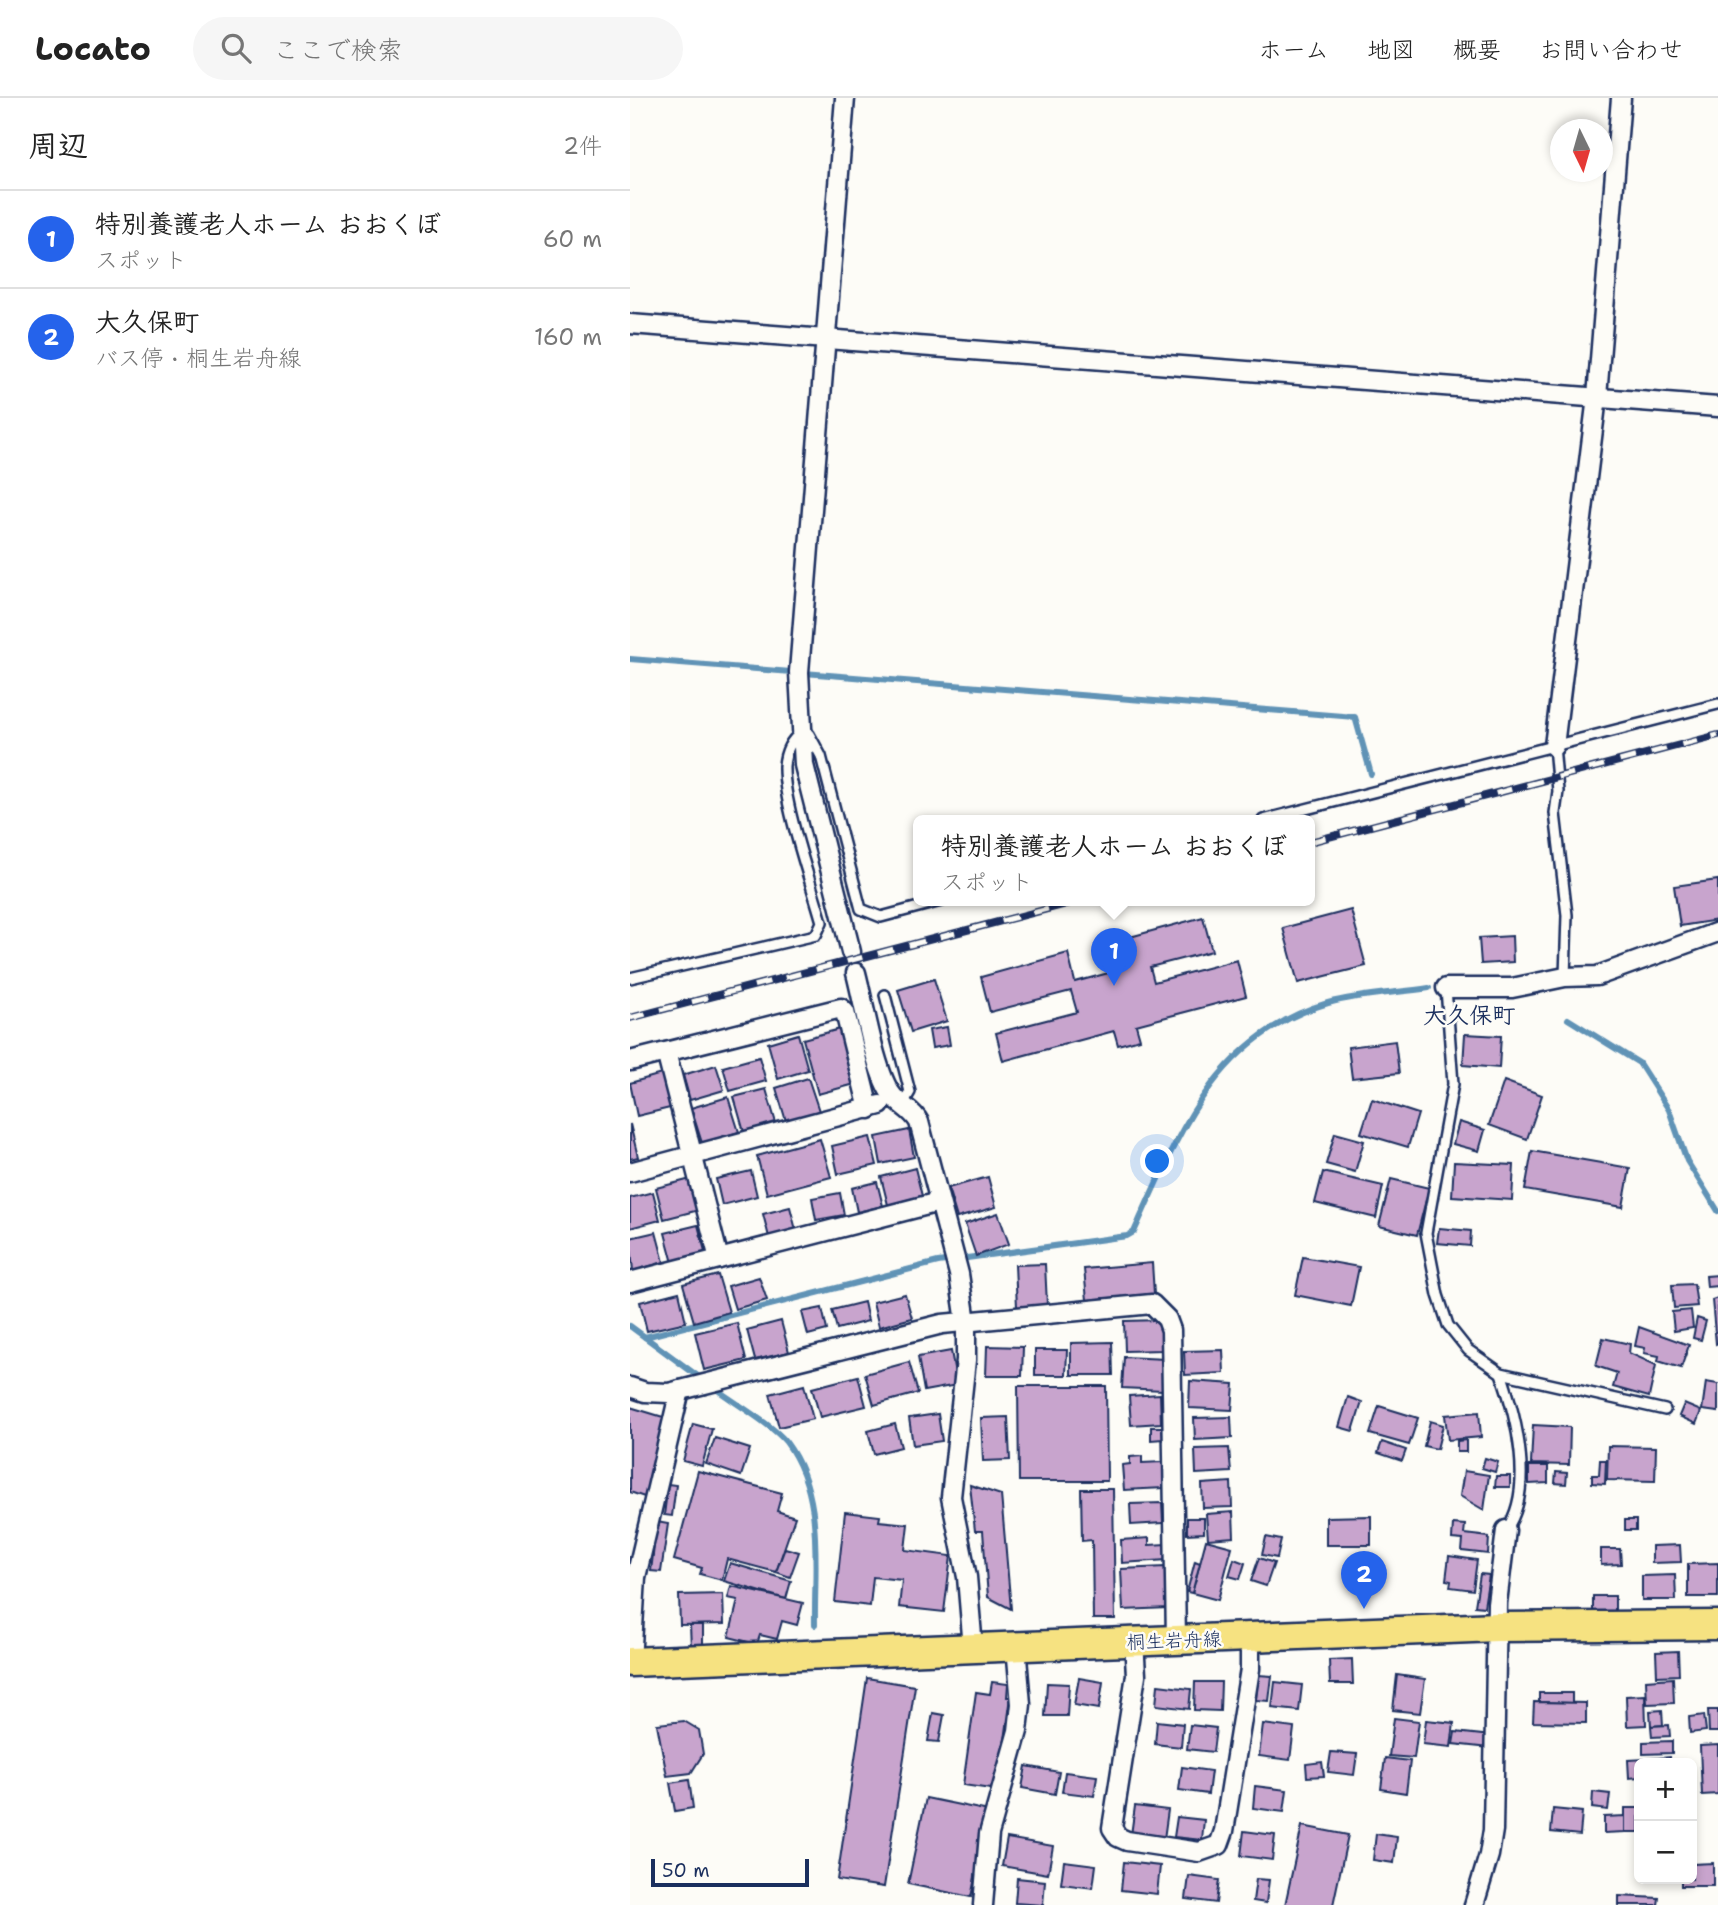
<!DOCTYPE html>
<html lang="ja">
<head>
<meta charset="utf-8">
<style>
	body { margin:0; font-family:"Shantell Sans","Klee One",sans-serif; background:#f6f6f6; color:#222 }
	.controls { position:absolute; right:21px; bottom:21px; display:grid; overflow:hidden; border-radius:10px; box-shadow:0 4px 10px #0003 }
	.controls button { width:63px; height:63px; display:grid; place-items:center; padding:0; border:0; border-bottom:2px solid #e0e0e0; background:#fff; color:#222; font:35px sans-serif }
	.compass { position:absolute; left:920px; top:21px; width:63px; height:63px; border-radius:50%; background:#fff; box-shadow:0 4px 10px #0003; rotate:175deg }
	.scale { position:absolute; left:21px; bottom:18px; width:158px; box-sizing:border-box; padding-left:7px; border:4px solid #1b2f5e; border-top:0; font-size:19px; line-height:24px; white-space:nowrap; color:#1b2f5e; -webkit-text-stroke:5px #fdfcf7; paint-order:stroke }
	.you { position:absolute; left:528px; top:1064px; width:24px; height:24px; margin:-18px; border:5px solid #fff; border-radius:50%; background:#1a73e8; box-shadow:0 0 0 10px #1a73e833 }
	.badge { display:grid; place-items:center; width:46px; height:46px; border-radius:50%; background:#2563eb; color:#fff; font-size:23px; font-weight:700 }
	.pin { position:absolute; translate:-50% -58px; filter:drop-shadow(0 2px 4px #0008) }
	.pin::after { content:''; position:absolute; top:37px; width:24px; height:21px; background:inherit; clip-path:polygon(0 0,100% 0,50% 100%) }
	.popup { position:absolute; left:283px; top:717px; width:402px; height:91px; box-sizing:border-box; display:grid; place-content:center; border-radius:10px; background:#fff; filter:drop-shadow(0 2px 5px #0005); font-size:23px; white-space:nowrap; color:#767676 }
	.popup b { font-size:26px; color:#222 }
	.popup::after { content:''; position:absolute; left:50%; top:100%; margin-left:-14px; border:14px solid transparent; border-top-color:#fff }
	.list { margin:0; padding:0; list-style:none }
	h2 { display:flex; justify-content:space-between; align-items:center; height:91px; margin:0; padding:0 28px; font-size:30px }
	h2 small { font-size:23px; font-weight:400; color:#767676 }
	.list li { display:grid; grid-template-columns:46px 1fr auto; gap:21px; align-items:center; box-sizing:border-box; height:98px; padding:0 28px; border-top:2px solid #e0e0e0 }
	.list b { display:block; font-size:26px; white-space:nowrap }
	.list p { margin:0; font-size:23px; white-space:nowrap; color:#767676 }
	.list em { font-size:23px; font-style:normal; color:#767676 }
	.icon { flex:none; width:38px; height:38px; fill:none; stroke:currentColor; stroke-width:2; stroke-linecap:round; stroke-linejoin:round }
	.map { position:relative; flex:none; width:1088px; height:1807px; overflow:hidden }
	header { display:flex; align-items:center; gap:42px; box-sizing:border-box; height:98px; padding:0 35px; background:#fff; border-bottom:2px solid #e0e0e0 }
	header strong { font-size:33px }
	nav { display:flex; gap:38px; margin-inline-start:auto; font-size:24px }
	.search { width:490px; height:63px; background:#f6f6f6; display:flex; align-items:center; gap:18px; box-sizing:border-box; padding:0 24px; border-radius:38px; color:#767676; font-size:26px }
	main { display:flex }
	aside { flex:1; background:#fff }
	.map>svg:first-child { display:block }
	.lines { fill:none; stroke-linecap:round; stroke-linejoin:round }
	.stream { stroke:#6193b6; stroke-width:6 }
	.building { fill:#c8a4cd; stroke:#1b2f5e; stroke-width:2 }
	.lane-casing { stroke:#1b2f5e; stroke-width:14 }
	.street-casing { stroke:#1b2f5e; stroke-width:23 }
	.primary-casing { stroke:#1b2f5e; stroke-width:33 }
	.lane { stroke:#fdfcf7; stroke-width:9 }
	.street { stroke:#fdfcf7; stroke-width:18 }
	.primary { stroke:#f6e281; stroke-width:28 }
	.rail-casing { stroke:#1b2f5e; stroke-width:8 }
	.rail { stroke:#fdfcf7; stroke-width:5; stroke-dasharray:16; stroke-linecap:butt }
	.labels { text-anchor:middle; stroke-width:5; stroke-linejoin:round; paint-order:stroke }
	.street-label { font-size:19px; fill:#1b2f5e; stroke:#fdfcf7 }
	.quarter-label { font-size:23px; font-weight:bold; fill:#1b2f5e; stroke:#fdfcf7 }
</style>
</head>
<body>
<header>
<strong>Locato</strong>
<div class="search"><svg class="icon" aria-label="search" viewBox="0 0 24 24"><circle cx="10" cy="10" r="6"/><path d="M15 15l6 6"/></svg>ここで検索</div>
<nav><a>ホーム</a><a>地図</a><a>概要</a><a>お問い合わせ</a></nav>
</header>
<main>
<aside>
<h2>周辺<small>2件</small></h2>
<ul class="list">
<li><span class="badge">1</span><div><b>特別養護老人ホーム おおくぼ</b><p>スポット</p></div><em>60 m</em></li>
<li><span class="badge">2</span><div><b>大久保町</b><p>バス停 · 桐生岩舟線</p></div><em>160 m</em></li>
</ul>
</aside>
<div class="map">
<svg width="1088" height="1807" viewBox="0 0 1088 1807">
	<rect width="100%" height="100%" fill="#fdfcf7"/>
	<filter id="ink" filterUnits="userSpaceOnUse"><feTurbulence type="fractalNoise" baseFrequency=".0143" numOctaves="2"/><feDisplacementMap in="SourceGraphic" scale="14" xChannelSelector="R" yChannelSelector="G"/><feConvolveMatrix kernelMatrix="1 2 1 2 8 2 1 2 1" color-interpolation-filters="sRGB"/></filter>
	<g filter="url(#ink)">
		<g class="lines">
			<!-- stream -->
			<g class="stream">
				<polyline points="0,561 725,619 741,676"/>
				<polyline points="938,921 1009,965 1039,1012 1057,1063 1088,1113"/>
				<polyline points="0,1228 73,1282"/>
				<path d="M15,1239l293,-75 189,-26 7,-4c44,-97 81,-196 194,-229 32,-9 69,-10 101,-15"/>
				<path d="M82,1288c18,14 61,39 74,56 39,53 28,121 29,183"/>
			</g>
		</g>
		<!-- building -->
		<g class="building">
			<polygon points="1088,782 1088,822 1050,828 1044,788"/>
			<polygon points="721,812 736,868 668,885 653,830"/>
			<polygon points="573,819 582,853 520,869 524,884 607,862 616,898 506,927 510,941 488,947 484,933 373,963 366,935 447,914 441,893 360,914 351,879 438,855 445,884 486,873 478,845"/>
			<polygon points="882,838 883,864 851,866 849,840"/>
			<polygon points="304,881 317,923 281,934 268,892"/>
			<polygon points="317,929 320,947 302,950 299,932"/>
			<polygon points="210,931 225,986 188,996 173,941"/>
			<polygon points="168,936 178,972 148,981 138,945"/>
			<polygon points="835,936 871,938 869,970 833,967"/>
			<polygon points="765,943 769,975 722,980 718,949"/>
			<polygon points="129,959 136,983 100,993 93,969"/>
			<polygon points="86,967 94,992 60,1002 53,977"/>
			<polygon points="35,975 44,1009 7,1018 0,985"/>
			<polygon points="178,980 189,1013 156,1023 146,990"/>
			<polygon points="874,983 912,997 897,1041 859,1027"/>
			<polygon points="136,991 146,1025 114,1034 104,999"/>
			<polygon points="98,999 109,1034 72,1045 61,1010"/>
			<polygon points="742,1001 788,1016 778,1049 731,1035"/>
			<polygon points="829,1024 855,1032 849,1053 823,1046"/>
			<polygon points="0,1026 8,1059 0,1061"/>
			<polygon points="279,1032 284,1059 251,1066 246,1039"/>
			<polygon points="705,1035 734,1043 725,1074 696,1066"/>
			<polygon points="240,1039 247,1067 208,1076 202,1048"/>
			<polygon points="190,1041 201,1079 137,1096 127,1058"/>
			<polygon points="902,1053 1000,1070 993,1109 895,1092"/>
			<polygon points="824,1064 884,1067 882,1102 822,1098"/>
			<polygon points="285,1070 292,1098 258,1107 251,1079"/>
			<polygon points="121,1073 127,1098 92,1107 86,1081"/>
			<polygon points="693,1074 753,1088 746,1120 685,1105"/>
			<polygon points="358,1079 366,1109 327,1120 318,1090"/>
			<polygon points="61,1081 69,1112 34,1121 26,1090"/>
			<polygon points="761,1081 799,1090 787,1137 749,1128"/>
			<polygon points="247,1084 253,1108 227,1114 222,1090"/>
			<polygon points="23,1094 30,1122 0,1130 0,1100"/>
			<polygon points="210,1095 214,1117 186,1122 182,1100"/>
			<polygon points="160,1109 166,1132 139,1139 133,1116"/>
			<polygon points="368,1115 379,1146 346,1158 335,1126"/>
			<polygon points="68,1127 76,1157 43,1165 35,1135"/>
			<polygon points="809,1130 841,1133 840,1148 807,1145"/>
			<polygon points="26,1134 34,1164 3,1173 0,1140"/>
			<polygon points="673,1159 729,1169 721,1208 665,1197"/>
			<polygon points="522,1165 524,1196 457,1202 454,1171"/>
			<polygon points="415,1166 417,1207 387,1209 385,1167"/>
			<polygon points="88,1177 99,1214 64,1224 53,1186"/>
			<polygon points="1088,1177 1088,1188 1077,1189 1076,1178"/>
			<polygon points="129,1179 137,1202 105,1211 98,1188"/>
			<polygon points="1064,1186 1067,1208 1044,1210 1042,1187"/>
			<polygon points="49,1194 56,1224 17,1233 10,1204"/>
			<polygon points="275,1196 282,1220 249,1229 243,1204"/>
			<polygon points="1088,1200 1088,1245 1086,1246 1082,1202"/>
			<polygon points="234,1204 238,1223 207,1231 202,1212"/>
			<polygon points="192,1210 197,1232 178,1237 172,1214"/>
			<polygon points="1061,1212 1063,1230 1044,1233 1042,1214"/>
			<polygon points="1067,1220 1076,1223 1071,1242 1063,1240"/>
			<polygon points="531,1222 532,1252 495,1253 494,1223"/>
			<polygon points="151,1223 159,1254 125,1262 117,1232"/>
			<polygon points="107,1225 116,1262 74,1272 65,1235"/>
			<polygon points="1009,1229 1059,1247 1051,1270 1028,1263 1029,1258 1014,1255 1015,1250 1005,1248"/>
			<polygon points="973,1240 1000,1246 999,1255 1026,1267 1019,1299 983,1289 987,1275 966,1268"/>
			<polygon points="482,1244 483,1277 441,1277 441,1245"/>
			<polygon points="357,1248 393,1249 392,1278 356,1278"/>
			<polygon points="405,1252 437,1252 436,1277 405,1277"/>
			<polygon points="593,1252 594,1275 555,1277 554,1253"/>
			<polygon points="321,1253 327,1287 294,1293 288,1259"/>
			<polygon points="494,1259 535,1261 533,1292 492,1290"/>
			<polygon points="279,1264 288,1295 244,1307 235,1276"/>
			<polygon points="228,1278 236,1308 190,1319 182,1290"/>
			<polygon points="560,1283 604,1286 602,1312 559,1310"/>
			<polygon points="1076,1284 1088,1286 1088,1314 1072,1312"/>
			<polygon points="174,1287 183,1321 149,1329 140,1296"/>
			<polygon points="388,1288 476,1288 477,1383 389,1383"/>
			<polygon points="530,1296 531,1325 501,1327 499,1298"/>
			<polygon points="718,1299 732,1304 723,1333 709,1329"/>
			<polygon points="1054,1306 1071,1313 1066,1326 1049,1318"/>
			<polygon points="749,1308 788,1320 779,1347 740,1336"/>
			<polygon points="0,1309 43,1322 20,1401 0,1394"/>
			<polygon points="849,1314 851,1339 818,1342 815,1317"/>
			<polygon points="308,1316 312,1343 283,1347 279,1320"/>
			<polygon points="378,1319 380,1362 353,1363 351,1320"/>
			<polygon points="601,1319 602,1340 565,1342 564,1320"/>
			<polygon points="800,1323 813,1327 807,1351 794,1348"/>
			<polygon points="63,1326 82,1331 72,1368 53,1363"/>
			<polygon points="265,1326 271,1349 244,1356 238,1333"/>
			<polygon points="903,1327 940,1329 939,1367 901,1366"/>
			<polygon points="521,1329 532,1329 533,1341 521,1342"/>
			<polygon points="85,1340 120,1351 111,1378 76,1366"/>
			<polygon points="836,1342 836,1354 827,1354 827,1343"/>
			<polygon points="752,1344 776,1352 772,1363 748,1355"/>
			<polygon points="978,1348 1026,1349 1025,1383 977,1382"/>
			<polygon points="599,1350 601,1374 566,1376 565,1351"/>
			<polygon points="512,1358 512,1365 533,1364 534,1390 494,1392 492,1367 500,1366 500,1359"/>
			<polygon points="855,1360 868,1364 865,1374 852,1370"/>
			<polygon points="970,1362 976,1362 975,1386 962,1385 962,1377 969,1377"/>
			<polygon points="899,1368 918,1368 918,1385 899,1386"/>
			<polygon points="68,1373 152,1395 147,1413 165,1419 146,1474 97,1461 92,1482 70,1476 72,1470 44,1462"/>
			<polygon points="834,1373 859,1377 854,1412 830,1398"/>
			<polygon points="926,1374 937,1375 936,1386 925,1385"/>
			<polygon points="866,1378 880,1378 880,1389 865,1389"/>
			<polygon points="601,1384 602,1409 573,1410 572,1386"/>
			<polygon points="38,1386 46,1387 42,1418 34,1417"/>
			<polygon points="340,1387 371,1397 381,1511 358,1499 353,1433 345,1433"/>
			<polygon points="451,1391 483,1391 485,1521 463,1521 462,1442 452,1443"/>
			<polygon points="532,1405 533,1425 501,1427 500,1406"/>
			<polygon points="215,1414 250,1418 249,1423 278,1426 275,1452 321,1458 314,1514 269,1509 272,1482 243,1479 240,1508 205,1504"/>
			<polygon points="603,1414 604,1439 578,1441 576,1416"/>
			<polygon points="741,1418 741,1447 696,1447 696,1419"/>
			<polygon points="557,1420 574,1420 574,1435 557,1436"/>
			<rect x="995" y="1422" width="11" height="10"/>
			<polygon points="27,1424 38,1426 31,1474 21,1473"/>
			<polygon points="823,1426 835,1427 834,1436 859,1439 858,1456 832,1453 833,1442 822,1441"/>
			<polygon points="636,1439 651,1442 647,1460 632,1457"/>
			<polygon points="519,1440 519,1447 536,1446 537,1462 492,1465 491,1442"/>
			<polygon points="576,1442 602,1449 588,1502 562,1495"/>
			<polygon points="1050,1447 1051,1464 1022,1465 1022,1448"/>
			<polygon points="155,1450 169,1454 160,1479 146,1474"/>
			<polygon points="971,1451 990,1451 991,1466 971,1467"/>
			<polygon points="819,1458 847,1462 843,1492 820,1489 821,1483 816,1482"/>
			<polygon points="629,1460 644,1465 636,1488 621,1483"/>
			<polygon points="604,1461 615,1465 610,1481 599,1478"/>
			<polygon points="565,1463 570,1465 562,1495 557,1494"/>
			<polygon points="100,1465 161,1483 156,1501 94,1483"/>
			<polygon points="1088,1465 1088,1499 1058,1499 1058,1466"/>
			<polygon points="535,1469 538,1510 493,1512 491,1471"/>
			<polygon points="850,1476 859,1477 854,1509 845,1508"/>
			<polygon points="1045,1477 1046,1502 1012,1502 1012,1478"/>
			<polygon points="101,1488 173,1505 167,1527 152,1523 147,1541 130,1537 127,1546 99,1539 108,1502 98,1500"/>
			<polygon points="93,1496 94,1526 50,1527 49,1497"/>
			<polygon points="963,1498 985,1498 985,1513 963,1514"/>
			<polygon points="60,1527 73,1527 73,1549 61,1549"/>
			<polygon points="1048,1553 1049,1577 1027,1578 1026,1554"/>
			<polygon points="722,1561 723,1586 700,1586 699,1562"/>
			<polygon points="628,1577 642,1578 639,1603 626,1602"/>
			<polygon points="767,1577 795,1581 790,1615 763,1612"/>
			<polygon points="237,1580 285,1588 254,1789 207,1782"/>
			<polygon points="449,1580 473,1584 469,1611 444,1607"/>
			<polygon points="1043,1580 1044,1605 1017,1606 1016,1582"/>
			<polygon points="362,1584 378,1586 377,1599 381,1599 368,1692 333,1687 346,1594 360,1596"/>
			<polygon points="565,1584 591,1584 590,1613 564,1612"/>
			<polygon points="645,1584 672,1587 669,1613 642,1610"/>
			<polygon points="417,1585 439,1586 437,1618 415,1618"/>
			<polygon points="528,1587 561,1591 559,1611 526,1607"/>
			<polygon points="909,1595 942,1595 942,1605 909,1604"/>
			<polygon points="1015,1597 1016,1627 997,1628 996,1598"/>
			<polygon points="904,1604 956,1605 956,1625 903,1624"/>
			<polygon points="1032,1612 1033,1627 1021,1628 1020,1613"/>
			<polygon points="1078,1612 1088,1612 1088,1634 1079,1634"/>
			<polygon points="303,1615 314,1617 309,1644 298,1643"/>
			<polygon points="1074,1617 1076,1633 1060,1635 1059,1619"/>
			<polygon points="764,1620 789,1623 784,1660 759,1658"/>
			<polygon points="796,1622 824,1625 821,1649 793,1646"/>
			<polygon points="54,1623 69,1632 73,1656 61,1675 37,1678 27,1626"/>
			<polygon points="527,1623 553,1626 551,1649 525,1646"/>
			<polygon points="633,1626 664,1630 660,1662 629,1658"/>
			<polygon points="560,1627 586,1630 583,1654 557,1651"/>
			<polygon points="1039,1627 1040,1638 1022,1639 1021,1628"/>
			<polygon points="825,1634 861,1638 859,1650 823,1646"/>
			<polygon points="1042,1643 1042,1655 1013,1656 1013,1644"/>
			<polygon points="1088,1647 1088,1696 1072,1697 1070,1648"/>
			<polygon points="701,1654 727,1656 724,1677 698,1674"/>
			<polygon points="1040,1659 1040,1665 1017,1665 1017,1661"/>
			<polygon points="755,1660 780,1663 776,1695 751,1691"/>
			<polygon points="1017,1661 1017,1665 1009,1665 1009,1679 999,1680 998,1662"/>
			<polygon points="692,1664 694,1678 677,1679 676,1666"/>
			<polygon points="396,1668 429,1674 425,1696 392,1690"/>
			<polygon points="552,1669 581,1673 578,1696 549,1692"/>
			<polygon points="435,1674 467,1678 464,1698 432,1694"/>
			<polygon points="59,1682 63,1710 45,1713 40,1685"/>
			<polygon points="625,1688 657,1692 654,1714 623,1710"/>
			<polygon points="963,1694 980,1696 978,1712 962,1710"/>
			<polygon points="296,1700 359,1713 341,1799 278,1786"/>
			<polygon points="505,1708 538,1712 534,1741 501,1737"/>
			<rect x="995" y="1710" width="14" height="24"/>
			<polygon points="923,1711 952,1714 950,1737 921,1734"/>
			<polygon points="995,1718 995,1734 974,1735 974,1719"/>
			<polygon points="547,1719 574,1722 572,1742 544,1739"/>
			<polygon points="672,1728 718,1737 703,1807 655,1807"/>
			<polygon points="614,1733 645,1737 642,1762 611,1758"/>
			<polygon points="746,1736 767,1739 764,1765 743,1762"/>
			<polygon points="377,1740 423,1748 418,1776 372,1768"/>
			<polygon points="434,1763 466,1767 463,1790 431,1786"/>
			<polygon points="494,1764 530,1768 527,1796 491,1792"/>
			<polygon points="1083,1765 1083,1788 1051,1788 1051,1781 1062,1781 1062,1766"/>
			<polygon points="559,1778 589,1782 586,1805 556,1801"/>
			<polygon points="387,1780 415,1783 413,1807 385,1805"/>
			<polygon points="626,1781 639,1782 636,1805 623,1803"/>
			<polygon points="989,1798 1029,1800 1028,1807 989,1807"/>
		</g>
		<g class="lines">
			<defs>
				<g id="lane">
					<polyline points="924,648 928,693 925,715 937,817 935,879"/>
					<polyline points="633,722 1088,606"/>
					<path d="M0,880l186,-43 6,-13c-11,-40 -39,-118 -38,-156 1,-13 6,-25 17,-33l8,1 12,22 40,153 20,8 64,-17"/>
					<polyline points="816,890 823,986 796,1135 808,1197 818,1227 838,1252 871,1275 1035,1312"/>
					<polyline points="255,897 280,994 273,1006"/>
					<path d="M871,1275c15,43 34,116 5,157"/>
				</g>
				<g id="street">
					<polyline points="215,0 169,574 174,667 221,854"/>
					<polyline points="0,226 1088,309"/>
					<polyline points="924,648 967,299 991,0"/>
					<path d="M226,875c8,30 19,100 36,122 8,11 20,14 27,27l40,152 7,48v38l-15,137 16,80 6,71"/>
					<polyline points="816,890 882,890 935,879 967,878 1088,834"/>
					<polyline points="36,954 89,1161"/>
					<polyline points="0,963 211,910 215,914 239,1011"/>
					<polyline points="0,1074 250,1007"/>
					<polyline points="0,1184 309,1104"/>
					<polyline points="0,1289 15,1294 39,1295 312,1226 522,1206 537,1221 541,1232 546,1542"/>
					<polyline points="504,1543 506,1577 482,1730 488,1739 497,1743 569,1754 589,1747 594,1733 620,1571 620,1539"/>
					<polyline points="1,1564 6,1479 50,1292"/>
					<polyline points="353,1807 359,1736 388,1633 391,1606 386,1548"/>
					<polyline points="844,1807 859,1757 863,1732 867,1505 876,1432"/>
				</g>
				<polyline id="primary" points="0,1564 867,1529 1088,1527"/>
			</defs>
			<!-- lane casing -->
			<use href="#lane" class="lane-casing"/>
			<!-- street casing -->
			<use href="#street" class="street-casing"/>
			<!-- primary casing -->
			<use href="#primary" class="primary-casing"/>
			<!-- lane -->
			<use href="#lane" class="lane"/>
			<!-- street -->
			<use href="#street" class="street"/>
			<!-- primary -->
			<use href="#primary" class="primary"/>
			<defs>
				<g id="rail">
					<polyline points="680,744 1088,637"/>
					<polyline points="0,920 452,802"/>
				</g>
			</defs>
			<!-- rail casing -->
			<use href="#rail" class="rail-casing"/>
			<!-- rail -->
			<use href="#rail" class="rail"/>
		</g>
	</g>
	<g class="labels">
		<!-- street labels -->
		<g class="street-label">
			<text transform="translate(544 1542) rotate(-2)" y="7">桐生岩舟線</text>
		</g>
		<!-- quarter labels -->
		<g class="quarter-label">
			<text x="839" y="925">大久保町</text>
		</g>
	</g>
</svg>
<div class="controls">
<button>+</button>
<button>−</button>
</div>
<svg class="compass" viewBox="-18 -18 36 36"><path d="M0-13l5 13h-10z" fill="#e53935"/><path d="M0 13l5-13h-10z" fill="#767676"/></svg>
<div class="scale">50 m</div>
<div class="you"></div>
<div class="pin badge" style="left:484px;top:888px">1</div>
<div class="popup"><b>特別養護老人ホーム おおくぼ</b>スポット</div>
<div class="pin badge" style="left:734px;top:1511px">2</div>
</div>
</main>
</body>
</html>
